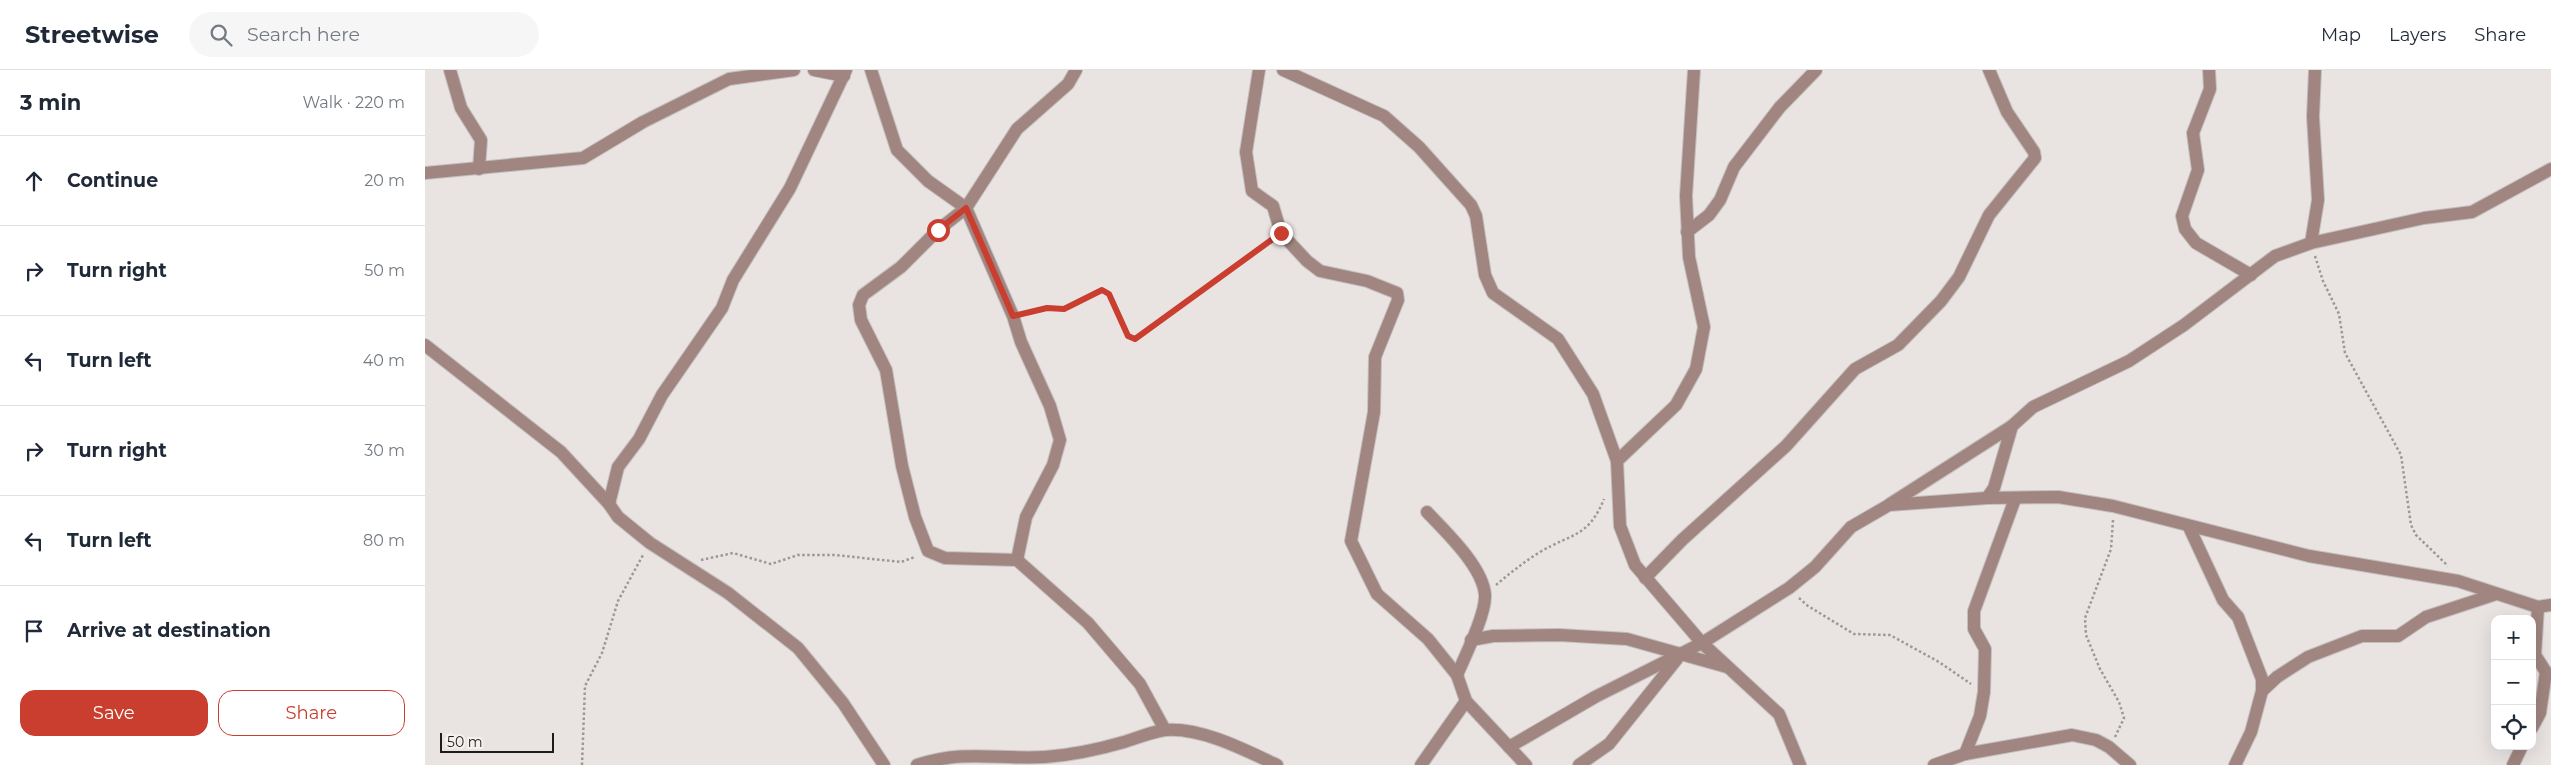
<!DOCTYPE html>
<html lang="en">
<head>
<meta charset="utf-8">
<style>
	body { margin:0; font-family:Montserrat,sans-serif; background:#f6f6f7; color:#1f2937 }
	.controls { position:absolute; right:15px; bottom:15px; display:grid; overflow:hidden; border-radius:10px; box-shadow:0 5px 20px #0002 }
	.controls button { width:45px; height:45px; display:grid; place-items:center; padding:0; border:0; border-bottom:1px solid #e0e1e3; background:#fff; color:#1f2937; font:25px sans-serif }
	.scale { position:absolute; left:15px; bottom:12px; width:114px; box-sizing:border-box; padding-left:5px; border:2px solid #1d1b1b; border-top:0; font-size:14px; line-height:18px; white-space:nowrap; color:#1d1b1b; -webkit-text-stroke:4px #f6f0ef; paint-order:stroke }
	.stop { position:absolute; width:15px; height:15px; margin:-11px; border:4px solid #ca3e2f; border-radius:50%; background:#fff }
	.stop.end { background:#ca3e2f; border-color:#fff; box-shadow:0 1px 5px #0008 }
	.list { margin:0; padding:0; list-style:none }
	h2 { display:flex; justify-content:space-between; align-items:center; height:65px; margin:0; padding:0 20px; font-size:21px }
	h2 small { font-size:16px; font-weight:400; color:#747a83 }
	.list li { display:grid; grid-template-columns:32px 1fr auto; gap:15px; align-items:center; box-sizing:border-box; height:90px; padding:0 20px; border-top:1px solid #e0e1e3 }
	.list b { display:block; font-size:19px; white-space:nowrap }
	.list em { font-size:16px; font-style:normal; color:#747a83 }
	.actions { display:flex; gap:10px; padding:15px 20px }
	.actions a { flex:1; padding:11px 0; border:1px solid #ca3e2f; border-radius:15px; text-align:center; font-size:18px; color:#ca3e2f }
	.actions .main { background:#ca3e2f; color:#fff }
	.icon { flex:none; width:28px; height:28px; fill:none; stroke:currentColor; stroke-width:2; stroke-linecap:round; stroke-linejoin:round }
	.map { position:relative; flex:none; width:2126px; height:695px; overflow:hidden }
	header { display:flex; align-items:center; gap:30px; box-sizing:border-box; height:70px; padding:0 25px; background:#fff; border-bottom:1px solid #e0e1e3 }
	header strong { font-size:24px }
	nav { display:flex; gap:28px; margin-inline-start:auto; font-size:18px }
	.search { width:350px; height:45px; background:#f6f6f7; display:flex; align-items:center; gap:12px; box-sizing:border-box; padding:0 18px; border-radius:28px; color:#747a83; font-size:19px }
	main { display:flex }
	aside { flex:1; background:#fff }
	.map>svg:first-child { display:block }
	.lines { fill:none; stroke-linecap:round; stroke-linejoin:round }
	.minor-casing { stroke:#c4bfbe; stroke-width:14 }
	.path { stroke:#9d9898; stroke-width:2.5; stroke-dasharray:2.5 2.5; stroke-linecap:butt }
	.minor { stroke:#a08580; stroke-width:12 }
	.route { stroke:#ca3e2f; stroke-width:6 }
</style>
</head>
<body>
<header>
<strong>Streetwise</strong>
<div class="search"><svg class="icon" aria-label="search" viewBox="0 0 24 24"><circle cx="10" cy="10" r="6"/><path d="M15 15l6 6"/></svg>Search here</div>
<nav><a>Map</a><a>Layers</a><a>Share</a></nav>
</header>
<main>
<aside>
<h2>3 min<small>Walk · 220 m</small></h2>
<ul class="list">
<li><svg class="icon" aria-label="ahead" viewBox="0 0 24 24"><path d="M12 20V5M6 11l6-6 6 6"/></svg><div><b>Continue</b></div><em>20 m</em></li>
<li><svg class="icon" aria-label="right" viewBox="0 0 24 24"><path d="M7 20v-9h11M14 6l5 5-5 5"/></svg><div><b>Turn right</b></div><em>50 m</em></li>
<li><svg class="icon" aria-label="left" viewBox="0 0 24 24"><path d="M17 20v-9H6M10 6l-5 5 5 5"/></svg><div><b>Turn left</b></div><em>40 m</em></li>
<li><svg class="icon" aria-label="right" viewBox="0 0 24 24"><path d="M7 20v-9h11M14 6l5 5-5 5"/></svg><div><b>Turn right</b></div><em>30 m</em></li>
<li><svg class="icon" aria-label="left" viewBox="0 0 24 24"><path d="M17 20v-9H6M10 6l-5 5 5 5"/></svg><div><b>Turn left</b></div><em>80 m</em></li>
<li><svg class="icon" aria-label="arrive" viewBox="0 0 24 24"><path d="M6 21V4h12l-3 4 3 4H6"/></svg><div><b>Arrive at destination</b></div></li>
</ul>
<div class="actions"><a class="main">Save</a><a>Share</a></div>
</aside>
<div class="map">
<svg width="2126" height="695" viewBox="0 0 2126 695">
	<rect width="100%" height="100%" fill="#e9e3e2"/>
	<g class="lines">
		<defs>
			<g id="minor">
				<polyline points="25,0 36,38 56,70 54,99"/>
				<polyline points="389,0 419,6"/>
				<polyline points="446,0 472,80 503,111 541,138 588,246 596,272 625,336 635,370 628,395 601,447 592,490"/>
				<polyline points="651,0 643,14 592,59 541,138 513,160 476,197 438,225 434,235 436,250 461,300 477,396 490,447 503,481 520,488 592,490 663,553 715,614 740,660"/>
				<polyline points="834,0 821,82 827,121 848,136 856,163 882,191 895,201 942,211 972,223 973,230 950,287 949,342 926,471 952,524 1003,569 1032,605 1041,631 1101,695"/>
				<polyline points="858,0 959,46 994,77 1046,135 1051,146 1060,205 1068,223 1133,269 1168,324 1192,391 1195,456 1210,495 1277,573 1354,644 1375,695"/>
				<polyline points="1784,0 1785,19 1768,63 1773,100 1757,146 1760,159 1771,173 1826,205"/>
				<polyline points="0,103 158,88 218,52 304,9 369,0"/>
				<polyline points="1262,162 1284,145 1295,130 1309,97 1355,37 1391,0"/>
				<polyline points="1886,173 1893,130 1888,47 1890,0"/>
				<polyline points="0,275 136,382 184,434 193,447 225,473 303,523 373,578 418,633 459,695"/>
				<polyline points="1192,391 1251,335 1271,299 1279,257 1264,187 1261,126 1269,0"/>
				<polyline points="1562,428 1633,427 1688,436 1884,486 2033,511 2113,537 2126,535"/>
				<polyline points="184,434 193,397 214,369 237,325 297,238 308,210 365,118 421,0"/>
				<polyline points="1465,434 1587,356"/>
				<path d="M1002,442c19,20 56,55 58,83 1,19 -20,61 -28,80"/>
				<polyline points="1764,457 1798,530 1813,547 1837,609 1837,621 1826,662 1810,695"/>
				<polyline points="1220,508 1257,470 1361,376 1430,299 1473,275 1516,231 1534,207 1564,145 1610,88 1609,82 1582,42 1564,0"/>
				<polyline points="1046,570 1068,566 1134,565 1202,569 1302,597"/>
				<polyline points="1837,621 1852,607 1883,587 1937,566 1973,566 2001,547 2071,524"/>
				<polyline points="2107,658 2115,643 2121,602 2110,585 2113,537"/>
				<polyline points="1084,677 1170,627 1277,573 1364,518 1390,497 1426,457 1464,435 1562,428 1569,418 1587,356 1608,337 1704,291 1759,255 1850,186 1886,173 1999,148 2047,142 2126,99"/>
				<polyline points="1540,684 1555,646 1559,622 1560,579 1549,559 1549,541 1590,429"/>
				<path d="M492,695c49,-16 80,-5 128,-8 26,-2 55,-8 79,-15 13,-4 27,-10 41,-12 36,-3 80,20 112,35"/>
				<polyline points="996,695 1041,631"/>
				<polyline points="1154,695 1184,674 1252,589"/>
				<polyline points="1509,695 1540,684 1647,665 1671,670 1684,677 1705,695"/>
				<polyline points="2088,695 2097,676"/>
			</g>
		</defs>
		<!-- minor casing -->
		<use href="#minor" class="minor-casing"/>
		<!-- path -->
		<g class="path">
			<polyline points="1890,186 1898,211 1914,244 1920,283 1976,385 1986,455 1991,465 2023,496"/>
			<polyline points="602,243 622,238 639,239 677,220 684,224 703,266 710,269 846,170"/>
			<polyline points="1688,450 1686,479 1660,548 1661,565 1675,599 1694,632 1699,648 1690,667"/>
			<polyline points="276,490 308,483 346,494 373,485 410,485 476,492 490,487"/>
			<path d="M1071,515c14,-12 28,-23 44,-33 32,-19 48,-14 64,-53"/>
			<polyline points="1374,528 1383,536 1429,564 1465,565 1514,592 1546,614"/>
			<polyline points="157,695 160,616 177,583 193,531 218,485"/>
		</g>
		<!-- minor -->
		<use href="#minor" class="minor"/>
	</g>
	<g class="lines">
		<!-- route -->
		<polyline class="route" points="513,160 541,138 588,246 622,238 639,239 677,220 684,224 703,266 710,269 856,163"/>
	</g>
</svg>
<div class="controls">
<button>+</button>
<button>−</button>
<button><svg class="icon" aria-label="locate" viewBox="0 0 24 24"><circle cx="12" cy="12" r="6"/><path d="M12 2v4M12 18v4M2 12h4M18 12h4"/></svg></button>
</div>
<div class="scale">50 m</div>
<div class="stop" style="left:513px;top:160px"></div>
<div class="stop end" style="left:856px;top:163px"></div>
</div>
</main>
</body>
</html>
